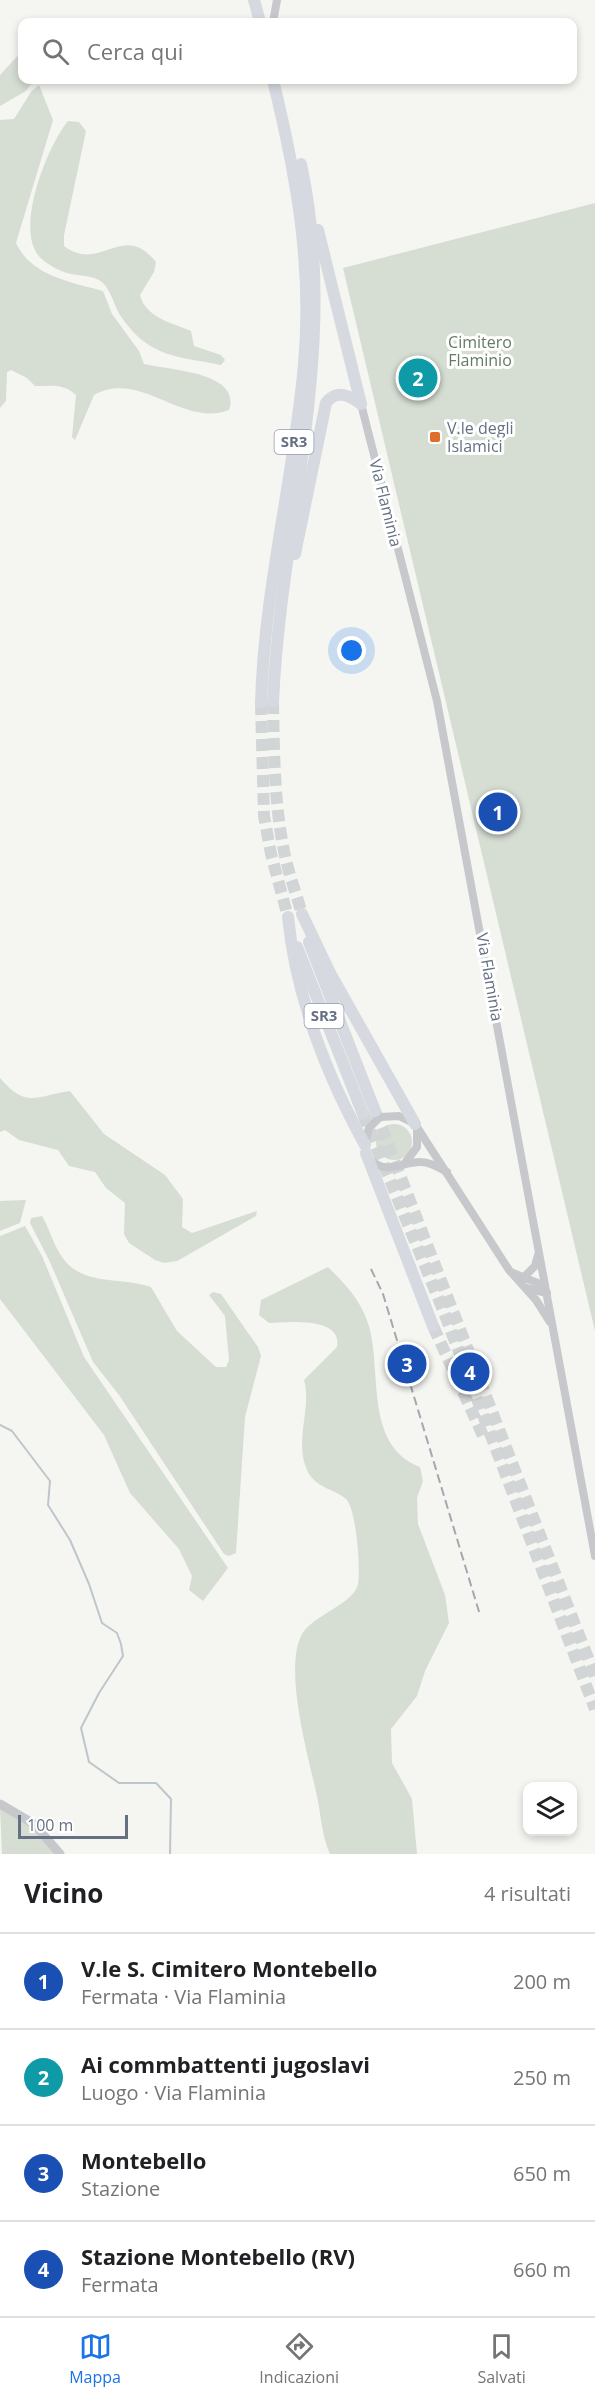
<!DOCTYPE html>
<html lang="it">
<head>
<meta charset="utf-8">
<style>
	body { margin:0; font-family:"Open Sans",sans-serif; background:#f6f6f6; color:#202124 }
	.controls { position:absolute; right:18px; bottom:18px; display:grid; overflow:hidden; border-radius:12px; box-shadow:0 3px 9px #0003 }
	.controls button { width:54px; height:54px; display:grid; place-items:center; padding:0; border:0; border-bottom:2px solid #e0e0e0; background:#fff; color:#202124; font:30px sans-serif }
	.scale { position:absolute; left:18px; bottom:15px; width:110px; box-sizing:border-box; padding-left:6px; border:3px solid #657183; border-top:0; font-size:16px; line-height:21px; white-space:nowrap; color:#657183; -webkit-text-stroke:4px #fff; paint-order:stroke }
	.you { position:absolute; left:352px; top:651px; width:21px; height:21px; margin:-15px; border:4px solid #fff; border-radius:50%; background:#1a73e8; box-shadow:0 0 0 9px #1a73e833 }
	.badge { display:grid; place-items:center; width:39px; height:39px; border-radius:50%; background:#1a73e8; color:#fff; font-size:20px; font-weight:700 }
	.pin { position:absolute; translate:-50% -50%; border:3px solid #fff; box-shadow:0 2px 6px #0006 }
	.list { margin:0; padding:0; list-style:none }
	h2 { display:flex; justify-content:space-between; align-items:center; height:78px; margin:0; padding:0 24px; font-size:26px }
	h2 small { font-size:20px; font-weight:400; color:#757577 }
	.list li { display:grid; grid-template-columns:39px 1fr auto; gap:18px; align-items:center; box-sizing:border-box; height:96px; padding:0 24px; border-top:2px solid #e0e0e0 }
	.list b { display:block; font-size:22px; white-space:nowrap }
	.list p { margin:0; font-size:20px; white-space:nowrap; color:#757577 }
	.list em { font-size:20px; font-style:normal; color:#757577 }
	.icon { flex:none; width:33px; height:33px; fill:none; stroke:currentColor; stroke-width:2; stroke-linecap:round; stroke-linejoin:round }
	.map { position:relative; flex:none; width:595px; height:1854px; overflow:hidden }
	.search { position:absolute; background:#fff; box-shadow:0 3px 9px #0003; left:18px; right:18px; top:18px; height:66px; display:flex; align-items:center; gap:15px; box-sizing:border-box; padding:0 21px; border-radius:12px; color:#757577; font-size:22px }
	.sheet { height:462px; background:#fff }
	nav { display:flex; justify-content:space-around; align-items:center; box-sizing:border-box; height:84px; border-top:2px solid #e0e0e0; background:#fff; font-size:16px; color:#757577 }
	nav a { display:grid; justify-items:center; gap:3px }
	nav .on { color:#1a73e8 }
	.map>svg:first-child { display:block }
	.green { fill:#d6ddd3 }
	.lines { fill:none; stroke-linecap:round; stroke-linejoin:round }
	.stream { stroke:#bec6cb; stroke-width:2 }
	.trunk-tunnel { stroke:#d1d5d6; stroke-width:12; stroke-dasharray:12 6; stroke-linecap:butt }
	.minor { stroke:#c6c8cc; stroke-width:8 }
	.tertiary { stroke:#c6c8cc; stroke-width:9 }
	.primary { stroke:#d6d9df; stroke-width:12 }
	.trunk { stroke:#d6d9df; stroke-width:12 }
	.rail { stroke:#a4a8af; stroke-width:2; stroke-dasharray:9 4.5; stroke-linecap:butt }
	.poi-dot { fill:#e06d28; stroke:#fff; stroke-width:2 }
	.labels { text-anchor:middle; stroke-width:6; stroke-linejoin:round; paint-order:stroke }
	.shield { fill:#fff; stroke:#939ca8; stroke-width:1.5 }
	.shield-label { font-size:15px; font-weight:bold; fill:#657183 }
	.park-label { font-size:16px; fill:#657a64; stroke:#fff }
	.poi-label { font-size:16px; fill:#657183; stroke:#fff; text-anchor:start }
	.street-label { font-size:16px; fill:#657183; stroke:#fff }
</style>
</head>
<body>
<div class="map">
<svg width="595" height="1854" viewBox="0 0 595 1854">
	<rect width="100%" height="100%" fill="#f5f6f2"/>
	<!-- green -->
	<g class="green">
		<polygon points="22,51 22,80 34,80 26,91 0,106 0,75"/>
		<path d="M39,85l14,35 -37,123c15,33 55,39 87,48l9,23 27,37 5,13c25,6 98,8 85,46 -46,18 -89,-41 -135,-15l-19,45 -3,-3 4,-42c-12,-12 -26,-9 -41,-9l-8,-8 -16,-8 -4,2 -1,29 -6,7v-288l14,-1 17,-27z"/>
		<path d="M68,121l11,1 7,9 -22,104v11c37,28 58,-26 92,16l-2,10 -14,23c5,22 32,28 51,36l3,15 27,9 4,5 -4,5c-44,-9 -71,-7 -99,-47 -8,-11 -10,-27 -20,-36 -9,-7 -25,-6 -35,-9 -8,-2 -18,-8 -24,-13 -32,-24 4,-114 25,-139z"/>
		<polygon points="595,203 595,1331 343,268"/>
		<path d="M0,1078c27,31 35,18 70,13l34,43 61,41 18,24 -1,28 10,6 65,-22 -1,5 -79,45 -13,2 -9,-3 -26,-17 -5,-9 1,-31 -19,-15 -11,-16 -26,-6 -11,-16 -39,-10 -14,-10 -5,2z"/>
		<circle cx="394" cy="1142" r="18"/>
		<polygon points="26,1200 20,1223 0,1231 0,1201"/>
		<path d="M42,1216c8,13 12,32 23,45 21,25 58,16 86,26l26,44 39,36h10l3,-7 -4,-44 -16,-21 4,-3 8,2 37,53 3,9 -16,61 -9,136 -7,3 -5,-2 -105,-159 -26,-33 -43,-100 -20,-39 1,-5z"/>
		<polygon points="25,1226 42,1256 84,1357 228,1568 203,1601 189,1590 192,1576 179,1549 130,1493 104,1435 0,1299 0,1236"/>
		<path d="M328,1267c17,17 32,32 40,56 15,47 -5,122 52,144l3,14 -6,17 1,26 27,71 4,28 -24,48 -8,25 -26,33 1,34 20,36 5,55h-87c-8,-17 -9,-39 -13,-58 -8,-37 -36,-133 -13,-165 13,-17 50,-28 54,-47 3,-14 -2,-77 -12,-85 -13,-11 -31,-11 -39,-29 -13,-29 5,-62 -3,-90l33,-33c6,-31 -50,-25 -68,-24l-10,-8 2,-15z"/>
		<polygon points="0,1808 35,1829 55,1854 2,1854"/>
	</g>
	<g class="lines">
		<!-- stream -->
		<polyline class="stream" points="0,1425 12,1431 50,1481 48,1505 70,1540 89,1584 102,1623 117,1633 121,1644 123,1656 99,1693 81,1728 89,1762 119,1783 156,1783 171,1799 170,1854"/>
		<!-- trunk-tunnel -->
		<g class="trunk-tunnel">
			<path d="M273,702c1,50 1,100 11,149 4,21 12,42 18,63"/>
			<polyline points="261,703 264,816 271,854 288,917"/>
			<polyline points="375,1111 595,1676"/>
			<polyline points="363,1114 445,1315 595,1709"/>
			<polyline points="433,1326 485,1440"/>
		</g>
		<!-- minor -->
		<g class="minor">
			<polyline points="273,22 277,0"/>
			<polyline points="361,404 437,701 595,1556"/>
			<polyline points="365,1143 369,1128 380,1117 399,1116 415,1124 509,1270 536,1300 550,1322"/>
			<path d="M370,1159c16,17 31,3 50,3 10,0 18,5 27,10"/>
			<polyline points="405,1163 417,1147 417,1129"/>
			<polyline points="513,1273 545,1286"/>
			<polyline points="523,1278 535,1266 538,1255"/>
			<polyline points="526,1288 547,1293"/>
		</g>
		<!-- tertiary -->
		<polyline class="tertiary" points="0,1804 34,1824 60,1854"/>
		<!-- primary -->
		<polyline class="primary" points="254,0 260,22"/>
		<!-- trunk -->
		<g class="trunk">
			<polyline points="318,230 361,404"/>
			<path d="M295,554l31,-151c10,-14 23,-8 35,1"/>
			<path d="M273,702c8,-184 68,-352 28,-538"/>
			<path d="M261,703c3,-114 33,-225 43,-339 9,-98 -8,-190 -31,-284"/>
			<polyline points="302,914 330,973 415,1124"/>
			<path d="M288,917c8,80 38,157 77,228"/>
			<polyline points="309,942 375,1111"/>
			<polyline points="297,947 363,1114"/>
			<polyline points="366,1153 433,1326"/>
		</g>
		<!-- rail -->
		<polyline class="rail" points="371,1269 383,1294 480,1615"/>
	</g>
	<!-- markers -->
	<rect class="poi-dot" x="429" y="431" width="12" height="12" rx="3"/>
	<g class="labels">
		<!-- shield labels -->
		<g class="shield">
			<rect x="274.5" y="430" width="39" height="24" rx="4.5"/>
			<rect x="304.5" y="1004" width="39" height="24" rx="4.5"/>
		</g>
		<g class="shield-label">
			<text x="294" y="447">SR3</text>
			<text x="324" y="1021">SR3</text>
		</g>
		<!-- park labels -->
		<g class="park-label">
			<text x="480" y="348">Cimitero<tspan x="480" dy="18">Flaminio</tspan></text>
		</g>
		<!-- poi labels -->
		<g class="poi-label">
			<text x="447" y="434">V.le degli<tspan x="447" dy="18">Islamici</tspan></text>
		</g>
		<!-- street labels -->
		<g class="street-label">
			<text transform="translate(386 503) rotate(76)" y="6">Via Flaminia</text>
			<text transform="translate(490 977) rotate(80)" y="6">Via Flaminia</text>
		</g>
	</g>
</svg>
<div class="controls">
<button><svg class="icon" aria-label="layers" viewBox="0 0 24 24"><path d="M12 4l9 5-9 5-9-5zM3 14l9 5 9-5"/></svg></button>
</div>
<div class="scale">100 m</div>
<div class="you"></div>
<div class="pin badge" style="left:498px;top:812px;background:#1a4fb4">1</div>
<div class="pin badge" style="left:418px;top:378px;background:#0f9aa8">2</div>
<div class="pin badge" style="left:407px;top:1364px;background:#1a4fb4">3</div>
<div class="pin badge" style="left:470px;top:1372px;background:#1a4fb4">4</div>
<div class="search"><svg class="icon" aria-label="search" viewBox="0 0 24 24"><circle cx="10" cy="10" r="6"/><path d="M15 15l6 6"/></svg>Cerca qui</div>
</div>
<section class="sheet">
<h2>Vicino<small>4 risultati</small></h2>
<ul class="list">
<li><span class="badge" style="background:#1a4fb4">1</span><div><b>V.le S. Cimitero Montebello</b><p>Fermata · Via Flaminia</p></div><em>200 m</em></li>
<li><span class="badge" style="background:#0f9aa8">2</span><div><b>Ai commbattenti jugoslavi</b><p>Luogo · Via Flaminia</p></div><em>250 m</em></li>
<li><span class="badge" style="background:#1a4fb4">3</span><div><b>Montebello</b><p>Stazione</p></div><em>650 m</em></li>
<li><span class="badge" style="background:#1a4fb4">4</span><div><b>Stazione Montebello (RV)</b><p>Fermata</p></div><em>660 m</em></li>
</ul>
</section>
<nav>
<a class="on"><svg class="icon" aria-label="map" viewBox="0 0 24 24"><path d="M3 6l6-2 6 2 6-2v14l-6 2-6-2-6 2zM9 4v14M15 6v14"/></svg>Mappa</a>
<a><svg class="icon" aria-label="directions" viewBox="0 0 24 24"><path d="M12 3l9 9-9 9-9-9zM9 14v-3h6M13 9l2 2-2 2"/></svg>Indicazioni</a>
<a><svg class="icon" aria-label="saved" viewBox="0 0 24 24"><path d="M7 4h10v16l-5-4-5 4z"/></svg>Salvati</a>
</nav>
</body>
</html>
